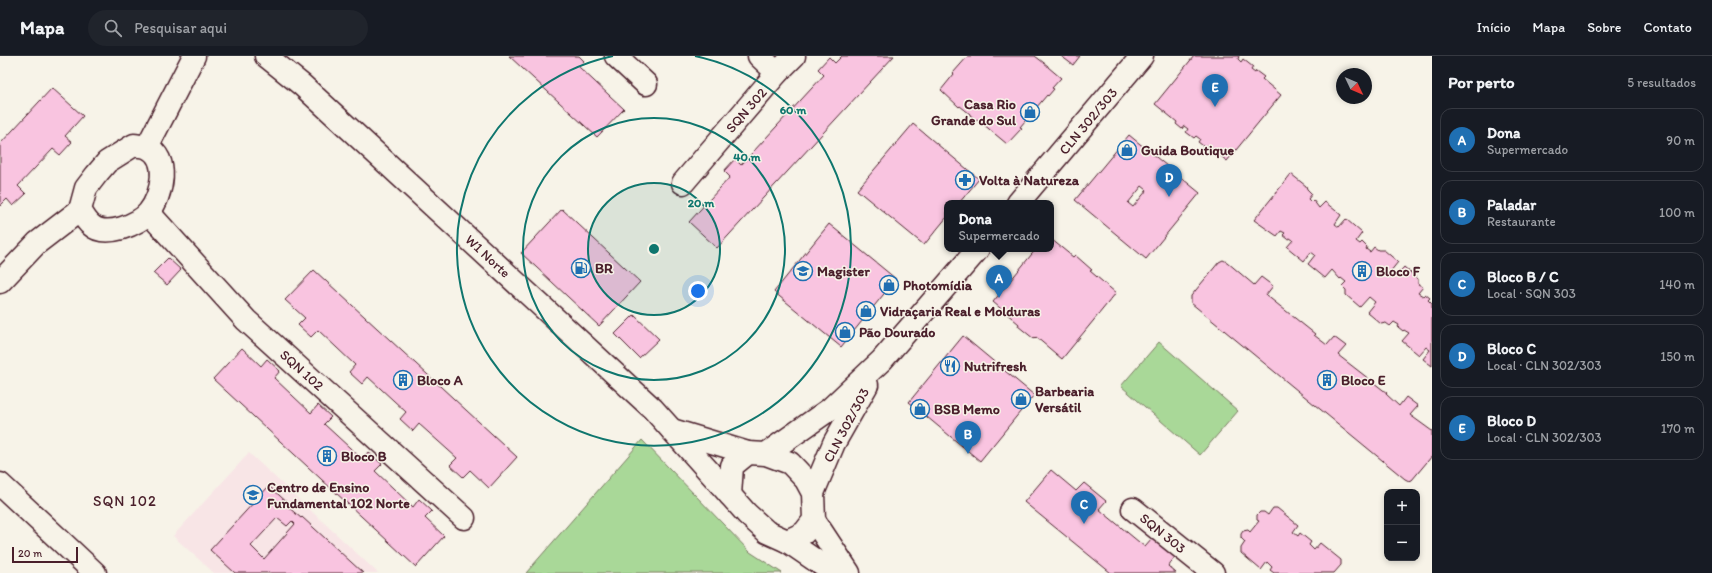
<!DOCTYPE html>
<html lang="pt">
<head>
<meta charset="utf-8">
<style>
	body { margin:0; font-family:Itim,sans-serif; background:#20242c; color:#f1f3f6 }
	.controls { position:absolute; right:12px; bottom:12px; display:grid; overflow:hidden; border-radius:8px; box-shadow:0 2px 6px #0003 }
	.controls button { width:36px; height:36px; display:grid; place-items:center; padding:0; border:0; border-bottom:1px solid #363941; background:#171b24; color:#f1f3f6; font:20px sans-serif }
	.compass { position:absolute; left:1336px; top:12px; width:36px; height:36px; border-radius:50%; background:#171b24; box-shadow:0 2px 6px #0003; rotate:134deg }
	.scale { position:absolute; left:12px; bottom:10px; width:66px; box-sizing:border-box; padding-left:4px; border:2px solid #4a1f2b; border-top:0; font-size:11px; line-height:14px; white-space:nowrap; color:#4a1f2b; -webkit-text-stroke:3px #f7f3e8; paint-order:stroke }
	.you { position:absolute; left:698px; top:235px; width:14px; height:14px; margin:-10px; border:3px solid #fff; border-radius:50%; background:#1a73e8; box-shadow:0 0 0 6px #1a73e833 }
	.badge { display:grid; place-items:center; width:26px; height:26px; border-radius:50%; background:#1f6fb2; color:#fff; font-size:13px; font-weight:700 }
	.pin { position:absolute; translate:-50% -33px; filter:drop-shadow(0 1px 2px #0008) }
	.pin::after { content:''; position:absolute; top:21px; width:14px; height:12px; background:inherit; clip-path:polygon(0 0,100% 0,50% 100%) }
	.popup { position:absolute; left:944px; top:144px; width:110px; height:52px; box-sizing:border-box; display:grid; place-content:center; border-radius:8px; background:#171b24; filter:drop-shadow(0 1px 3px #0005); font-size:13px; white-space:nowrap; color:#9ea1a6 }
	.popup b { font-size:15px; color:#f1f3f6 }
	.popup::after { content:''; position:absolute; left:50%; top:100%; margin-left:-8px; border:8px solid transparent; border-top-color:#171b24 }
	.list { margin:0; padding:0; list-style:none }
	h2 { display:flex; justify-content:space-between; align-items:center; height:52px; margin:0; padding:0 16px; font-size:17px }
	h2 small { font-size:13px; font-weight:400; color:#9ea1a6 }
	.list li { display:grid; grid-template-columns:26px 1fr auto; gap:12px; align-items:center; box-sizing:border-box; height:64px; margin:0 8px 8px; padding:0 8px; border:1px solid #363941; border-radius:12px }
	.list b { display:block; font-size:15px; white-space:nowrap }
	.list p { margin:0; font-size:13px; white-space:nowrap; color:#9ea1a6 }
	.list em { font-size:13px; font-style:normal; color:#9ea1a6 }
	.icon { flex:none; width:22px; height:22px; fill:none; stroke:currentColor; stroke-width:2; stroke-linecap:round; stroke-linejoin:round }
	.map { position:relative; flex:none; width:1432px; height:517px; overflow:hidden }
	header { display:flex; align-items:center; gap:24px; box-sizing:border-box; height:56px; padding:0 20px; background:#171b24; border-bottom:1px solid #363941 }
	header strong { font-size:19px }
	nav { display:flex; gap:22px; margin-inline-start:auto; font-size:14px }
	.search { width:280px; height:36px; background:#20242c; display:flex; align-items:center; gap:10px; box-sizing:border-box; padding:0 14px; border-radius:22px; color:#9ea1a6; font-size:15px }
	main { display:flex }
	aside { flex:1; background:#171b24 }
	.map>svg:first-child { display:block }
	.built { fill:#f8e5e6 }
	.green { fill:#a9d898; stroke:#7a7c62 }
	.building { fill:#f9c4e0; stroke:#4a1f2b; fill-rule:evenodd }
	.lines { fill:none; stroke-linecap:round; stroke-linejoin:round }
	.minor-casing { stroke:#4a1f2b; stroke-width:25 }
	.minor { stroke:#f7f3e8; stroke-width:22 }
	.ring { fill:none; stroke:#0f766e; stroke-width:2 }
	.labels { text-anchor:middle; stroke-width:3; stroke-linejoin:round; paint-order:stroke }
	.poi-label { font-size:14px; font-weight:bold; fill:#4a1f2b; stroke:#f7f3e8; text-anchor:start }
	.street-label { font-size:14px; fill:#4a1f2b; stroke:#f7f3e8 }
	.neighbourhood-label { font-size:15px; letter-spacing:1px; fill:#4a1f2b; stroke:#f7f3e8 }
	.centre { fill:#0f766e; stroke:#f7f3e8; stroke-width:2 }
	.ring-label { font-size:12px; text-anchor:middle; font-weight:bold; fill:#0f766e; stroke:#f7f3e8; stroke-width:3; stroke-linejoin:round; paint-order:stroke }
</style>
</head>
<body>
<header>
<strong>Mapa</strong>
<div class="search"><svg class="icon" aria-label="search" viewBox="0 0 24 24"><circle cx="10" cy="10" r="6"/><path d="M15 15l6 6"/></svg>Pesquisar aqui</div>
<nav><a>Início</a><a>Mapa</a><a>Sobre</a><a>Contato</a></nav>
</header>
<main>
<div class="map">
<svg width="1432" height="517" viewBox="0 0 1432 517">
	<rect width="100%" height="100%" fill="#f7f3e8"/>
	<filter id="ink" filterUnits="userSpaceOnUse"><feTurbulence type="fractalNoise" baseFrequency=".025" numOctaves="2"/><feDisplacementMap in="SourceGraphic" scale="8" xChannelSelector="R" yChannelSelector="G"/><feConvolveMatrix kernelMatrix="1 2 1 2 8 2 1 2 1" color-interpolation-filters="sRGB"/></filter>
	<g filter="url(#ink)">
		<!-- built -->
		<polygon class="built" points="249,397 378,517 214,517 173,480"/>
		<!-- green -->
		<g class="green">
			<polygon points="1159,286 1238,355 1200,399 1121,330"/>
			<polygon points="642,384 750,496 782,517 526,517"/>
		</g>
		<!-- building -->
		<g class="building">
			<polygon points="509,0 579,0 584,5 579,11 624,53 597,81"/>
			<polygon points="842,0 894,0 717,192 689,166 730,121 724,115 735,103 741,109 824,19 818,13 829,1 835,7"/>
			<polygon points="968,0 1035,0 1048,10 1048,11 1061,22 1052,32 1054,33 1048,40 1047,39 1020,71 1022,72 1007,88 977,63 976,64 970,59 970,58 960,50 959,51 941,34 954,18 953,17"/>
			<polygon points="1061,0 1080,0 1073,9"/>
			<polygon points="1194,0 1239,0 1238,3 1241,6 1243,3 1253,11 1251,14 1255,17 1256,15 1264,21 1262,23 1281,39 1227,105 1207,89 1206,92 1198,86 1200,83 1196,80 1194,82 1186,76 1188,73 1184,70 1182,73 1176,68 1177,66 1155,48"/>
			<polygon points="52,32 83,60 65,80 72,86 60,99 53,93 18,130 26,138 13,150 7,143 0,150 0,88"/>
			<polygon points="913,68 979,123 959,147 947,147 947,161 924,189 857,134"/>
			<path d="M1129,79l71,58 -54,66 -71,-59zM1142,130l5,4 -14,17 -5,-4z"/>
			<polygon points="1291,118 1306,130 1307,133 1312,138 1308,143 1311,146 1313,144 1319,152 1325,146 1341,159 1335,168 1339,171 1346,163 1362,177 1356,185 1360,188 1362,186 1367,191 1366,193 1370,196 1374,191 1378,194 1384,194 1398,206 1390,216 1395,221 1404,211 1418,223 1418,228 1423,231 1418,237 1423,240 1425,238 1430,242 1428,244 1432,248 1432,310 1423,303 1430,294 1426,291 1419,299 1402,285 1409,277 1404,274 1403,275 1398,271 1399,269 1394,266 1390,270 1386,267 1381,268 1367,256 1375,246 1369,241 1360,251 1346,239 1346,234 1342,230 1346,226 1341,222 1340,223 1332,214 1325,222 1308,208 1315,199 1311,196 1304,205 1287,191 1293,184 1290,182 1288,183 1283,179 1285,177 1281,175 1277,180 1254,164"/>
			<polygon points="562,153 640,226 599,270 521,197"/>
			<polygon points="829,168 896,223 841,291 774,236"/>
			<polygon points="1051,183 1073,201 1075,199 1092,214 1090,215 1116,237 1062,303 1036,281 1034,283 1018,270 1019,268 993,246 1036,193 1051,193"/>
			<polygon points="168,202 181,214 167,229 153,217"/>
			<polygon points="1223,204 1227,206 1254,229 1261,221 1273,230 1266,239 1315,278 1314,279 1327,289 1334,281 1346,290 1338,299 1387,337 1386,338 1399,350 1406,341 1418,350 1410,359 1432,375 1432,400 1412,424 1409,425 1405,423 1191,247 1191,240 1219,206"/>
			<polygon points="314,214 517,401 489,432 470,414 463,421 450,409 457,402 419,368 413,375 400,363 406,356 368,321 362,328 349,316 355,309 318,274 311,281 298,269 305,262 285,244"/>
			<polygon points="634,259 659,283 639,302 615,278"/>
			<polygon points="963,280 1034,339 980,405 909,346"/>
			<polygon points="242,292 261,310 267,303 280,315 274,322 311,357 318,349 331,361 324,368 362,403 368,396 382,408 375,415 413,451 419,443 432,455 425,462 444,480 416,511 213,323"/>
			<polygon points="1051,414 1076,435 1084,427 1106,445 1099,453 1145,491 1152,483 1175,501 1168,510 1176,517 1111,517 1024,446"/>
			<path d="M269,430l21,19 -2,2 13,11 1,-1 61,56h-128l-25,-23zM277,462l10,8 5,-5 3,3 -31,35 -13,-13z"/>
			<polygon points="1273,452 1277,452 1298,469 1293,476 1298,480 1300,477 1311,486 1309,489 1314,494 1320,487 1341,504 1341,509 1334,517 1274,517 1270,514 1272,511 1267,506 1261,514 1241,497 1241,492 1245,486 1241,482 1241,478 1243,475 1248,474 1250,476 1259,465 1257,464 1257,459 1260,456 1264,456 1268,459"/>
		</g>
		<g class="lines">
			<defs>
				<g id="minor">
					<polyline points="266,0 302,29 653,353 747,458 767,476 787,485 834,517"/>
					<polyline points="616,0 646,28"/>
					<polyline points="759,0 777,17"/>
					<path d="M134,89c4,1 9,1 12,2 25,10 16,49 3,65 -10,13 -44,26 -58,13 -5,-4 -8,-10 -11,-15l6,-22 10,-13 11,-13z"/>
					<polyline points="147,91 194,0"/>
					<polyline points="683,127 777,17 794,0"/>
					<polyline points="1018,147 1142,0"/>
					<polyline points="149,157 246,264 464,462"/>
					<polyline points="0,226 37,187 80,154"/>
					<polyline points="672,374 748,397 766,398 790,407 806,424 813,437 814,464 804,477 787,485"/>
					<polyline points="766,398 830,353 882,304 978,193"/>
					<polyline points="0,428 95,517"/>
					<polyline points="813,437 834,387 867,329"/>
					<polyline points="730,439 732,410 748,397"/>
					<polyline points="1133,453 1213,517"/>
					<polyline points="814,464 849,517"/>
				</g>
			</defs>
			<!-- minor casing -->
			<use href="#minor" class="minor-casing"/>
			<!-- minor -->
			<use href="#minor" class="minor"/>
		</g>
	</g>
	<!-- distance rings -->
	<circle cx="654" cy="193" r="66" fill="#0f766e" fill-opacity=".12"/>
	<g class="ring">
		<circle cx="654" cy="193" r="66"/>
		<circle cx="654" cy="193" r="131"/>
		<path d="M695 0A197 197 0 1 1 613 0"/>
	</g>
	<!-- icons -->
	<defs>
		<symbol id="shop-ring" viewBox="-11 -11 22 22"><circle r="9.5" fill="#f7f3e8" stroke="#1f6fb2" stroke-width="1.5"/><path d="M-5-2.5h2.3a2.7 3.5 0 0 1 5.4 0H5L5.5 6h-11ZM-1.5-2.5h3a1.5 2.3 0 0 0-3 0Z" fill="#1f6fb2"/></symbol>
		<symbol id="pharmacy-ring" viewBox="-11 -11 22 22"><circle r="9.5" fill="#f7f3e8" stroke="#1f6fb2" stroke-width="1.5"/><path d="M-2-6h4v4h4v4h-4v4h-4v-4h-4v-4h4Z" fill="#1f6fb2"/></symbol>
		<symbol id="fuel-ring" viewBox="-11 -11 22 22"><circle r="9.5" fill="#f7f3e8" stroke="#1f6fb2" stroke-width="1.5"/><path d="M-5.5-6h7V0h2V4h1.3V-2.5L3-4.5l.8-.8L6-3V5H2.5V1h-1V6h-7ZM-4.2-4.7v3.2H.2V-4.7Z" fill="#1f6fb2"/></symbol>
		<symbol id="school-ring" viewBox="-11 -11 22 22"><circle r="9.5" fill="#f7f3e8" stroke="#1f6fb2" stroke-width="1.5"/><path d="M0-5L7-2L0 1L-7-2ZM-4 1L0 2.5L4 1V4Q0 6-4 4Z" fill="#1f6fb2"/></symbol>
		<symbol id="building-ring" viewBox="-11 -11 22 22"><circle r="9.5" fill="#f7f3e8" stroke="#1f6fb2" stroke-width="1.5"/><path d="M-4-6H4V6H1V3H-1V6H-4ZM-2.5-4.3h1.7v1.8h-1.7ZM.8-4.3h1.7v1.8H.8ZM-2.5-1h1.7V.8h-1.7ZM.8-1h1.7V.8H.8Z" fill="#1f6fb2"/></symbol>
		<symbol id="restaurant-ring" viewBox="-11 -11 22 22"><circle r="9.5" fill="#f7f3e8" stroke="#1f6fb2" stroke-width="1.5"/><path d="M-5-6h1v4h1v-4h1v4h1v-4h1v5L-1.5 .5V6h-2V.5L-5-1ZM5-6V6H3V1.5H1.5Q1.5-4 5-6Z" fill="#1f6fb2"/></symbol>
	</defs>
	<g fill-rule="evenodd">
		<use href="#shop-ring" x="1019" y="45" width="22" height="22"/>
		<use href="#shop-ring" x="1116" y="83" width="22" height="22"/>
		<use href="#pharmacy-ring" x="954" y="113" width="22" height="22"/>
		<use href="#fuel-ring" x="570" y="201" width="22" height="22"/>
		<use href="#school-ring" x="792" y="204" width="22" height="22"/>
		<use href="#building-ring" x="1351" y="204" width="22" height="22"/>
		<use href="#shop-ring" x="878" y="218" width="22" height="22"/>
		<use href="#shop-ring" x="855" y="244" width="22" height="22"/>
		<use href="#shop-ring" x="834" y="265" width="22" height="22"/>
		<use href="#restaurant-ring" x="939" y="299" width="22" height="22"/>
		<use href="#building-ring" x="392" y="313" width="22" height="22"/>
		<use href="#building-ring" x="1316" y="313" width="22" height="22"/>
		<use href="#shop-ring" x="1010" y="332" width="22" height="22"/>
		<use href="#shop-ring" x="909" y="342" width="22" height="22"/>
		<use href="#building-ring" x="316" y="389" width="22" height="22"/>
		<use href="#school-ring" x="242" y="428" width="22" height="22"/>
	</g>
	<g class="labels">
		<!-- poi labels -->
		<g class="poi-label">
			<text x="1016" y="53" text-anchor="end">Casa Rio<tspan x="1016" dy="16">Grande do Sul</tspan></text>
			<text x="1141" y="99">Guida Boutique</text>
			<text x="979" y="129">Volta à Natureza</text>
			<text x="595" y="217">BR</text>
			<text x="817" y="220">Magister</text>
			<text x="1376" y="220">Bloco F</text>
			<text x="903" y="234">Photomídia</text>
			<text x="880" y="260">Vidraçaria Real e Molduras</text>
			<text x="859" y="281">Pão Dourado</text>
			<text x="964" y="315">Nutrifresh</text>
			<text x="417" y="329">Bloco A</text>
			<text x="1341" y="329">Bloco E</text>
			<text x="1035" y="340">Barbearia<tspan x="1035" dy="16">Versátil</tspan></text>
			<text x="934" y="358">BSB Memo</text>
			<text x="341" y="405">Bloco B</text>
			<text x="267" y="436">Centro de Ensino<tspan x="267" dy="16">Fundamental 102 Norte</tspan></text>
		</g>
		<!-- street labels -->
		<g class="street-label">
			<text transform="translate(746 54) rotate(-49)" y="5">SQN 302</text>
			<text transform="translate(1088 65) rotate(-50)" y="5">CLN 302/303</text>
			<text transform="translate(488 200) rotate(43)" y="5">W1 Norte</text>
			<text transform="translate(302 314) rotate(42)" y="5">SQN 102</text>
			<text transform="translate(846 369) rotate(-62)" y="5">CLN 302/303</text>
			<text transform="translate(1163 477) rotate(39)" y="5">SQN 303</text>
		</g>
		<!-- neighbourhood labels -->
		<g class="neighbourhood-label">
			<text x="125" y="450">SQN 102</text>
		</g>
	</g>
	<circle cx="654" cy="193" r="6" class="centre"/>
	<g class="ring-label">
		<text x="793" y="58">60 m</text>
		<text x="747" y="105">40 m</text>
		<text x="701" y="151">20 m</text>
	</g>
</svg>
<div class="controls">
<button>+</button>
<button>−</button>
</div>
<svg class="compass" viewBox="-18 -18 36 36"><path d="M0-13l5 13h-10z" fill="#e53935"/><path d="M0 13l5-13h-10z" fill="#9ea1a6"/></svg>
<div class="scale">20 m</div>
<div class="you"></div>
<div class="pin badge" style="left:999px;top:242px">A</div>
<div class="popup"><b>Dona</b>Supermercado</div>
<div class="pin badge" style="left:968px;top:398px">B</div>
<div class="pin badge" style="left:1084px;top:468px">C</div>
<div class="pin badge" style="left:1169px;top:141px">D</div>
<div class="pin badge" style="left:1215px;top:51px">E</div>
</div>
<aside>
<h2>Por perto<small>5 resultados</small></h2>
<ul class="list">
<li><span class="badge">A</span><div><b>Dona</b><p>Supermercado</p></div><em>90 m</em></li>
<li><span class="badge">B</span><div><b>Paladar</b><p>Restaurante</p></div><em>100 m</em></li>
<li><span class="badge">C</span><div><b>Bloco B / C</b><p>Local · SQN 303</p></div><em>140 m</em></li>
<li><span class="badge">D</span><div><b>Bloco C</b><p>Local · CLN 302/303</p></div><em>150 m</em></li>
<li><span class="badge">E</span><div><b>Bloco D</b><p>Local · CLN 302/303</p></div><em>170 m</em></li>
</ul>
</aside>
</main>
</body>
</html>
